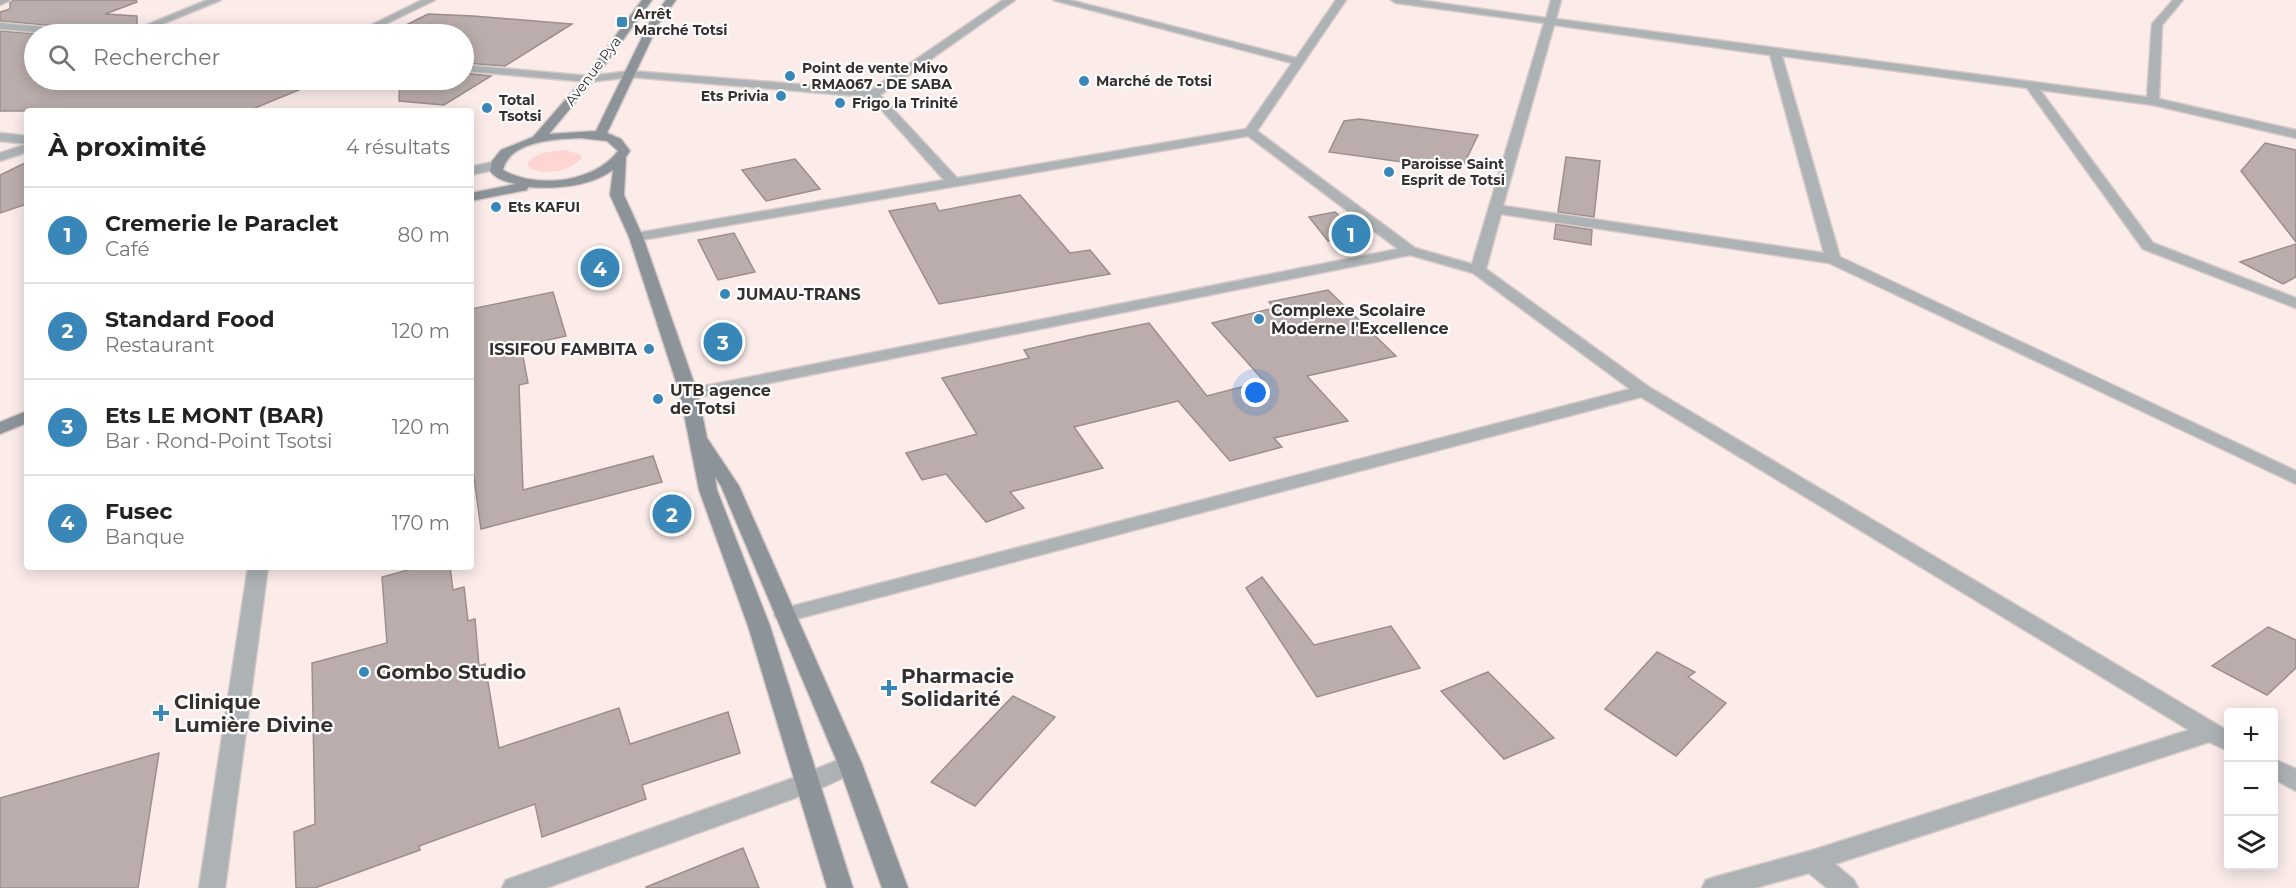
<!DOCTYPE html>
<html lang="fr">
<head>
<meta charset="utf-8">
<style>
	body { margin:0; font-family:Montserrat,sans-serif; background:#f2f2f2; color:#222 }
	.controls { position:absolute; right:18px; bottom:18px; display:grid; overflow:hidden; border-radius:6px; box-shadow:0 3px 15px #0003 }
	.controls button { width:54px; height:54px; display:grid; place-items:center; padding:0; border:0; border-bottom:2px solid #e0e0e0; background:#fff; color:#222; font:30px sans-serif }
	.you { position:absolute; left:1256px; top:393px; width:21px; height:21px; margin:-15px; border:4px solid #fff; border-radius:50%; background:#1a73e8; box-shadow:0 0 0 9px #1a73e833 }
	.badge { display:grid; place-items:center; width:39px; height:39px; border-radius:50%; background:#3986b9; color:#fff; font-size:20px; font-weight:700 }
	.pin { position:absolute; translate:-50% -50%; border:3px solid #fff; box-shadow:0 2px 6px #0006 }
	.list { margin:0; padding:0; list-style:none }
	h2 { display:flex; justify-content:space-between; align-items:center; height:78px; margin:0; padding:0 24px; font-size:26px }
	h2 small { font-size:20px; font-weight:400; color:#767676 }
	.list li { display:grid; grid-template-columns:39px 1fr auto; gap:18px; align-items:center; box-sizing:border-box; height:96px; padding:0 24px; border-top:2px solid #e0e0e0 }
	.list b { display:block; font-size:22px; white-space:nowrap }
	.list p { margin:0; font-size:20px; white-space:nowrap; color:#767676 }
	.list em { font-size:20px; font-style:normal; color:#767676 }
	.icon { flex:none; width:33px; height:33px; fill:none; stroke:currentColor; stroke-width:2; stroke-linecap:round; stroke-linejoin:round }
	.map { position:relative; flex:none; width:2296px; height:888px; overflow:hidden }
	.search { position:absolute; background:#fff; box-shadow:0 3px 15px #0003; left:24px; top:24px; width:450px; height:66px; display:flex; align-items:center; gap:15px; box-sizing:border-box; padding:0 21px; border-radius:33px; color:#767676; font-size:22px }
	.panel { position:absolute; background:#fff; box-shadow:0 3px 15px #0003; left:24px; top:108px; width:450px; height:462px; border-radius:6px }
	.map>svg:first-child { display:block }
	.green { fill:#fed5d1 }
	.building { fill:#baadab; stroke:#9c8e8d; stroke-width:1.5 }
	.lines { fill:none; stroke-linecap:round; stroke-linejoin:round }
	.street-casing { stroke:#d7cac8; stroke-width:3 }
	.secondary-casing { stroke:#d7cac8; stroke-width:3 }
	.street { fill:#adb2b5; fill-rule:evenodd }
	.secondary { fill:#8d9499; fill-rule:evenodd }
	.poi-dot { fill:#3986b9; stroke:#fdfdfd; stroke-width:2 }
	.labels { text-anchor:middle; stroke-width:4.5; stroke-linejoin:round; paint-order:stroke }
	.far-poi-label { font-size:14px; font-weight:bold; fill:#352f2e; stroke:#fdfdfd; text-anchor:start }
	.far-street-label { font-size:14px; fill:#352f2e; stroke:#fdfdfd }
	.poi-label { font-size:16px; font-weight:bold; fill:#352f2e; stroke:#fdfdfd; text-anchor:start }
	.near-poi-label { font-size:20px; font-weight:bold; fill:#352f2e; stroke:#fdfdfd; text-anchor:start }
</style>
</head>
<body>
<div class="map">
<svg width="2296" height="888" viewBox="0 0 2296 888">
	<rect width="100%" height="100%" fill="#fbecea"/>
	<!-- green -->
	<path class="green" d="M566,150l15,5v4c-12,13 -40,18 -54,7 4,-14 26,-15 39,-16z"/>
	<!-- building -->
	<g class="building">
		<polygon points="13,0 136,0 137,2 105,14 137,16 137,27 123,34 96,34 89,29 0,21 0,12 10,9 10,3"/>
		<polygon points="428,14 473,16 572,24 505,66 464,63 464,34 402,34 402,27"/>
		<polygon points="0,31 39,34 34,34 34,80 323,80 248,111 0,111"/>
		<polygon points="464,73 491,76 444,105 399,101 400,80 464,80"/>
		<polygon points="1359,119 1478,135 1461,170 1329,152 1344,121"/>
		<polygon points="2265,143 2296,150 2296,242 2241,171"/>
		<polygon points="1566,157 1600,161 1594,217 1558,212"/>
		<polygon points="795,159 820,189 766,201 742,170"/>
		<polygon points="27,162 27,204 0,213 0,175"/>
		<polygon points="1020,195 1070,253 1090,250 1110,274 939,304 889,211 935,203 939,211"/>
		<polygon points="1335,212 1361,234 1328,241 1309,217"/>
		<polygon points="1556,224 1592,230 1591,245 1554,239"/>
		<polygon points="734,233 755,272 718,280 698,240"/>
		<polygon points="2296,244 2296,277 2283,284 2240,262"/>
		<polygon points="1328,290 1396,356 1307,376 1348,421 1274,438 1282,447 1230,461 1178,401 1074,427 1103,468 1010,492 1024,508 986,522 946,474 922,480 906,453 977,434 942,378 1029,358 1024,350 1086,336 1149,323 1207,396 1264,381 1212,323 1274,308 1269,302"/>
		<polygon points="553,292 566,336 521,346 528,383 519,385 523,490 653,456 662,482 481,529 471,456 471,309"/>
		<polygon points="408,567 450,567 453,590 464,587 468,621 475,619 479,666 485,664 499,748 619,708 630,744 728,712 740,753 642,785 646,799 542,837 535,804 419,846 420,850 315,888 296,888 294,832 315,824 312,663 387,643 382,577 408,570"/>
		<polygon points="1262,577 1314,645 1391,626 1420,668 1317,697 1246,588"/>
		<polygon points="2268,627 2296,640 2296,668 2267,695 2212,666"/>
		<polygon points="1657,652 1695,672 1688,677 1726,703 1676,756 1605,709"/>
		<polygon points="1488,672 1554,738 1504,759 1441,691"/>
		<polygon points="1013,696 1055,717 975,806 931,782"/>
		<polygon points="159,753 138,888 0,888 0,798"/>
		<polygon points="743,848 759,888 647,888 646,887"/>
	</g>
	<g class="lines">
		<defs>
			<g id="street">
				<polygon points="0,0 11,0 0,5"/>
				<polygon points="207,0 221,0 138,34 125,34"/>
				<polygon points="422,0 435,0 365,34 353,34"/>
				<path d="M1003,0h12l-135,95 77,83 289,-49 46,-66 -239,-63h17l226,58 40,-58h10l-89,131 158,117 57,16 72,-241 -148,-20 -5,-3h27l128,18 5,-18h10l-5,19 591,78 5,-73 21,-24h10l-21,25 -3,74 137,31v8l-143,-33 -113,-15 113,153 143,55v10l-153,-59 -116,-161 -245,-32 58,201 456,214v13l-467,-221 -328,-49 -15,55 163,118 579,344v20l-19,-9 -374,122 19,16 4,8h-31l-18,-15 -54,15h-53l4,-8 9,-3 98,-27 376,-120 -548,-333 -856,225 -7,-2 -4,-5 4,-5 7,-2 845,-219 -157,-116 -63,-18 -721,144 -6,-1 -3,-4 3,-4 6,-1 709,-140 -150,-113 -612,105 -5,-1 -2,-3 2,-3 313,-54 -74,-83 -239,-20 -42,5 -125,-11v-6l125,11 42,-5 240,19zM1554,25l216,30 54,198 -321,-47z"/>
				<polygon points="0,23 89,31 94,34 60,34 0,29"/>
				<polygon points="0,133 27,136 27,144 0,141"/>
				<polygon points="27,144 27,152 0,161 0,153"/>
				<polygon points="496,161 502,165 501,168 471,175 471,167"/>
				<polygon points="248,567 268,567 225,888 199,888"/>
				<polygon points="850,755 858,757 862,764 858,771 817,790 546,888 502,888 506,880 799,776"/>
				<polygon points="2274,759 2296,769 2296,791 2274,779"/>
			</g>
			<g id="secondary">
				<path d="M642,0h10l-59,81 -44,53 47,-3 53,-108 17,-23h10l-17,23 -52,110 14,6 9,12 -4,6 -2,38 19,42 55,157 9,44 32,48 123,278 46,124h-26l-44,-124 -117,-278 -6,-9 2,13 53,136 83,262h-26l-79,-262 -49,-136 -19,-96 -51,-157 -19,-42 3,-25c-24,17 -56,19 -85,17l-1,3 -56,11v-8l45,-9c-10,-2 -20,-5 -26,-13l2,-10 9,-11 32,-13 52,-60zM580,138l27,3 11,10c-24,32 -82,38 -115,19 6,-29 53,-31 77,-32z"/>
				<polygon points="27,411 27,423 0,434 0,422"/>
			</g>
		</defs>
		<!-- street casing -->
		<use href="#street" class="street-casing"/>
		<!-- secondary casing -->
		<use href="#secondary" class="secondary-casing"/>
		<!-- street -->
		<use href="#street" class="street"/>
		<!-- secondary -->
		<use href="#secondary" class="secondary"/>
	</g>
	<!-- markers -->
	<g class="poi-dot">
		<rect x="616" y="16" width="12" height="12" rx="3"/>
		<circle cx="790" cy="76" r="6"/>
		<circle cx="1084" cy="81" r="6"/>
		<circle cx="781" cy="96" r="6"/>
		<circle cx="840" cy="103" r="6"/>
		<circle cx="487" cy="108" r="6"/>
		<circle cx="1389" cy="172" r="6"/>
		<circle cx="496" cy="207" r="6"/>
		<circle cx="725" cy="294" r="6"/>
		<circle cx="1259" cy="319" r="6"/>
		<circle cx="649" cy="349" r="6"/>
		<circle cx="658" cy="399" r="6"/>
		<circle cx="364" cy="672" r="6"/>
		<path d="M886 679h6v6h6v6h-6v6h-6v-6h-6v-6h6z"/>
		<path d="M158 704h6v6h6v6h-6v6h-6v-6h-6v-6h6z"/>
	</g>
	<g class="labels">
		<!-- far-poi labels -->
		<g class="far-poi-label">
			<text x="634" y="19">Arrêt<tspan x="634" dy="16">Marché Totsi</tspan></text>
			<text x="802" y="73">Point de vente Mivo<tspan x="802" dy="16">- RMA067 - DE SABA</tspan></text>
			<text x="1096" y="86">Marché de Totsi</text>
			<text x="769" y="101" text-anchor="end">Ets Privia</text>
			<text x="499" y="105">Total<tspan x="499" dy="16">Tsotsi</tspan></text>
			<text x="852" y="108">Frigo la Trinité</text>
			<text x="1401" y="169">Paroisse Saint<tspan x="1401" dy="16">Esprit de Totsi</tspan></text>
			<text x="508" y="212">Ets KAFUI</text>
		</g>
		<!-- far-street labels -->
		<g class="far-street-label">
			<text transform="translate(593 71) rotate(-53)" y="5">Avenue Pya</text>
		</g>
		<!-- poi labels -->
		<g class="poi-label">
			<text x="737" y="300">JUMAU-TRANS</text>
			<text x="1271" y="316">Complexe Scolaire<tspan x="1271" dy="18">Moderne l'Excellence</tspan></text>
			<text x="637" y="355" text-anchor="end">ISSIFOU FAMBITA</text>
			<text x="670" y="396">UTB agence<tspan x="670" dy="18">de Totsi</tspan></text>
		</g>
		<!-- near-poi labels -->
		<g class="near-poi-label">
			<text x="376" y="679">Gombo Studio</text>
			<text x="901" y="683">Pharmacie<tspan x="901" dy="23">Solidarité</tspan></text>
			<text x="174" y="709">Clinique<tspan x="174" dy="23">Lumière Divine</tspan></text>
		</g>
	</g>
</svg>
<div class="controls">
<button>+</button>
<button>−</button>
<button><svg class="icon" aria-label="layers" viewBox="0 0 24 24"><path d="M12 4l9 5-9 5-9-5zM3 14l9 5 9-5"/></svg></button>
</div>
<div class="you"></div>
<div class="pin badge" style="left:1351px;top:234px">1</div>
<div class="pin badge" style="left:672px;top:514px">2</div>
<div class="pin badge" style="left:723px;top:342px">3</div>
<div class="pin badge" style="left:600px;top:268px">4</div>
<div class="search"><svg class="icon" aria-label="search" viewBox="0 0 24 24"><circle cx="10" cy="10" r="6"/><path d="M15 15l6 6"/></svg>Rechercher</div>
<section class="panel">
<h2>À proximité<small>4 résultats</small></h2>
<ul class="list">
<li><span class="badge">1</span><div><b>Cremerie le Paraclet</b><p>Café</p></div><em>80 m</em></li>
<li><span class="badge">2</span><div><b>Standard Food</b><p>Restaurant</p></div><em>120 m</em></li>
<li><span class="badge">3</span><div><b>Ets LE MONT (BAR)</b><p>Bar · Rond-Point Tsotsi</p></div><em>120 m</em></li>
<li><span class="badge">4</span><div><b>Fusec</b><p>Banque</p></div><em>170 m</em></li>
</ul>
</section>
</div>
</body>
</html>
